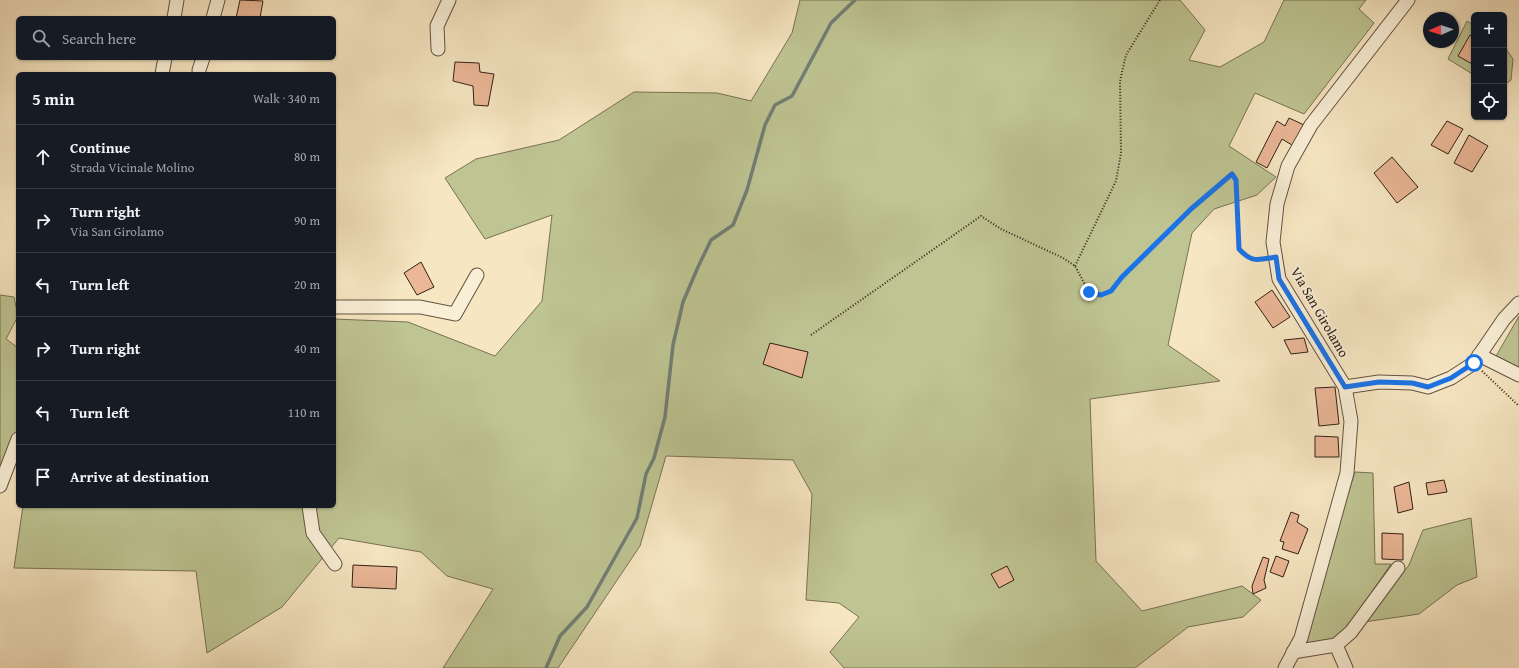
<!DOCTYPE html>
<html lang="en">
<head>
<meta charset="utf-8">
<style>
	body { margin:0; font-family:"Gentium Book Plus",serif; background:#20242c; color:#f1f3f6 }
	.controls { position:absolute; right:12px; top:12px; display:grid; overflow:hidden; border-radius:6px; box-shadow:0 1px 3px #0004 }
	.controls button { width:36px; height:36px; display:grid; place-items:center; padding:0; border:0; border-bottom:1px solid #363941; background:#171b24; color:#f1f3f6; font:20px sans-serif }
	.compass { position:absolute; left:1423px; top:12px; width:36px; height:36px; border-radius:50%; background:#171b24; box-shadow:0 1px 3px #0004; rotate:267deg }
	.stop { position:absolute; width:12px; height:12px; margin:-9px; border:3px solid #1a73e8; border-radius:50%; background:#fff }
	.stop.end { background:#1a73e8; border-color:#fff; box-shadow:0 1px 4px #0008 }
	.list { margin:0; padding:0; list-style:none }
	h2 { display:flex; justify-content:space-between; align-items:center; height:52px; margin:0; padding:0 16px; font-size:17px }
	h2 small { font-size:13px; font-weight:400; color:#9ea1a6 }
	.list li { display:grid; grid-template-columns:26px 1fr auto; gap:12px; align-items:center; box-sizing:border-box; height:64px; padding:0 16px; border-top:1px solid #363941 }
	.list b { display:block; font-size:15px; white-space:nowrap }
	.list p { margin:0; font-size:13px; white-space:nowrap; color:#9ea1a6 }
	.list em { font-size:13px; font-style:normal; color:#9ea1a6 }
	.icon { flex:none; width:22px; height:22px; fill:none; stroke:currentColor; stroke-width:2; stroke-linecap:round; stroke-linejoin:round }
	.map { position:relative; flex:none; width:1519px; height:668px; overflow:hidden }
	.search { position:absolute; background:#171b24; box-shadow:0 1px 3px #0004; left:16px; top:16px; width:320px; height:44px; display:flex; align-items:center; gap:10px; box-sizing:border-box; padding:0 14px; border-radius:6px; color:#9ea1a6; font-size:15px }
	.panel { position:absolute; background:#171b24; box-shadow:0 1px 3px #0004; left:16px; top:72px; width:320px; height:436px; border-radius:6px }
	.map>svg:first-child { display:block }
	.green { fill:#bec492; stroke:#787253 }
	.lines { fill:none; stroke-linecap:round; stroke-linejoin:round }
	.stream { stroke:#727f76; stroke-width:3.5 }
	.building { fill:#ebb797; stroke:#322014 }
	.minor-casing { stroke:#635240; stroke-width:15 }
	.path { stroke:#322014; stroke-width:2; stroke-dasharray:1 2; stroke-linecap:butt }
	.minor { stroke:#f9efd7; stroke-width:13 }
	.route { stroke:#1a73e8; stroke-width:5 }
	.labels { text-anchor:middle; stroke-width:4; stroke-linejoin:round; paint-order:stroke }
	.street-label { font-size:14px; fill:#322014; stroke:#f9efd7 }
</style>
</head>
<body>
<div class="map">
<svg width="1519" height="668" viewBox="0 0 1519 668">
	<rect width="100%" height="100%" fill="#f6e6c2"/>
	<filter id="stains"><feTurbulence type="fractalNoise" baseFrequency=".005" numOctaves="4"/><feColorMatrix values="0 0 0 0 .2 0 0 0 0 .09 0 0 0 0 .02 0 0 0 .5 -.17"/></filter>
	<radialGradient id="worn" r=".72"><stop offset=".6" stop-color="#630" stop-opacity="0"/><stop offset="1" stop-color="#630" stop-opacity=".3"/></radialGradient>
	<!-- green -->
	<g class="green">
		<polygon points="800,0 1180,0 1205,30 1189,60 1220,67 1264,42 1284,0 1366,0 1359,9 1374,23 1304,114 1255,93 1229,146 1276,177 1257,195 1214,209 1192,233 1168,345 1220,381 1090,399 1096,561 1142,611 1242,586 1261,600 1243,617 1188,627 1135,668 844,668 830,652 859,617 839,603 806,600 812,494 793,460 666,456 640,546 558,668 443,668 493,589 447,576 421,552 339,538 282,607 207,653 196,571 14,568 23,506 334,506 334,319 408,322 495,356 542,301 552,215 485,239 445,178 476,159 559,140 634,92 717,93 751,101 792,33"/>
		<polygon points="1467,21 1474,25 1474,75 1448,59"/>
		<polygon points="1504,46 1513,59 1511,80 1504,85"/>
		<polygon points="0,295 14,297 18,316 6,339 17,347 18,346 18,443 0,486"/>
		<polygon points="1519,316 1519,371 1495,358"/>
		<polygon points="1355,472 1373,473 1375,564 1391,564 1336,645 1293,652 1301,638"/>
		<polygon points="1471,518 1477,577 1457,585 1419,614 1364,622 1409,565 1423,530"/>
	</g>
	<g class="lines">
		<!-- stream -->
		<polyline class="stream" points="546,668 560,636 587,607 637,518 646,474 654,458 665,417 673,345 683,302 698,267 711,240 733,225 747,190 765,125 775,105 792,96 831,23 855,0"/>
	</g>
	<!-- building -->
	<g class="building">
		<polygon points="240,0 263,1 260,18 236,18"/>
		<polygon points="1470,35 1474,38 1474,65 1458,56"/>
		<polygon points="455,62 479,63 480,72 494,74 488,106 474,105 473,86 453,81"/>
		<polygon points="1289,118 1304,125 1292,145 1282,139 1267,168 1256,162 1277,121 1285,126"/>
		<polygon points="1447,121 1463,129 1448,154 1431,145"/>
		<polygon points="1469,135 1488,146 1472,172 1454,163"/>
		<polygon points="1392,157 1418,187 1397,203 1374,173"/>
		<polygon points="421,262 434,287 417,295 404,273"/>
		<polygon points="1272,290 1290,317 1273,328 1255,302"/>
		<polygon points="1304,338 1308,352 1291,354 1284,340"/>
		<polygon points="770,343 808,352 802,378 763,364"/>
		<polygon points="1335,387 1339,424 1319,426 1315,388"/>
		<polygon points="1315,436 1338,437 1339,457 1315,457"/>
		<polygon points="1444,480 1447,492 1428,495 1426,483"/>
		<polygon points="1409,482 1413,509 1398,513 1394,487"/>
		<polygon points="1291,512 1299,515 1297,522 1308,529 1298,554 1282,549 1284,542 1280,541"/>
		<polygon points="1382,533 1403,534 1403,560 1382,559"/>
		<polygon points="1276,556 1289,561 1283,577 1270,572"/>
		<polygon points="1263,557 1269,559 1264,580 1266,588 1253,594 1252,586"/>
		<polygon points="353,565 397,567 396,589 352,587"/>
		<polygon points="1007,566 1014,580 999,588 991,574"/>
	</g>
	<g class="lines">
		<defs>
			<g id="minor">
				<polyline points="174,18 177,0"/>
				<polyline points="213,18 218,0"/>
				<polyline points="438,49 437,26 449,0"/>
				<polyline points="199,70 203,58"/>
				<polyline points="162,74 165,58"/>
				<polyline points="334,307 420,307 455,314 477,275"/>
				<polyline points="1479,355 1519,375"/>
				<polyline points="1345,387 1379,382 1412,383 1428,387 1451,378 1474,363 1504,319 1519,303"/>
				<polyline points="0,486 18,439"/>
				<polyline points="309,506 313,533 335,564"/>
				<polyline points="1336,645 1346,668"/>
				<polyline points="1293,652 1336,645 1351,632 1398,568"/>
				<polyline points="1285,668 1301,638 1347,473 1351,421 1345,387 1279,279 1273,242 1277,204 1288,166 1311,125 1408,0"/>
			</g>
		</defs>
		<!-- minor casing -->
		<use href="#minor" class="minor-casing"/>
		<!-- path -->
		<g class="path">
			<polyline points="1075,266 1116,181 1121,153 1120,81 1126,55 1160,0"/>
			<path d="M811,335l170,-119 20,13 62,29 12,8 14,26 12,3 10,-4 11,-14 69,-68 42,-36 3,7 3,69c8,9 13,12 26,10"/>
			<polyline points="1482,371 1519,406"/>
		</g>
		<!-- minor -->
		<use href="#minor" class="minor"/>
	</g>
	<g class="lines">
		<!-- route -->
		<path class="route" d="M1089,292l12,3 10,-4 11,-14 69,-68 41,-35 4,6 3,69c13,14 18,11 37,8l3,22 66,108 34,-5 33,1 16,4 23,-9 23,-15"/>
	</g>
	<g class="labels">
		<!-- street labels -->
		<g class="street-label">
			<text transform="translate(1320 312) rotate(60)" y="5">Via San Girolamo</text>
		</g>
	</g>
	<rect width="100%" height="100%" filter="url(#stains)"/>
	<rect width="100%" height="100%" fill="url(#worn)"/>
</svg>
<div class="controls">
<button>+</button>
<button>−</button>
<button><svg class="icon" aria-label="locate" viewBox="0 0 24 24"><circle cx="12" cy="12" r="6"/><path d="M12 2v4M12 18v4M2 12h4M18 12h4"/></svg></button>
</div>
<svg class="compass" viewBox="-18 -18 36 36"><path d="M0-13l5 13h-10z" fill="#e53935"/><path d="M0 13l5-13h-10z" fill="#9ea1a6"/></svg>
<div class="stop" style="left:1474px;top:363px"></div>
<div class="stop end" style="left:1089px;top:292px"></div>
<div class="search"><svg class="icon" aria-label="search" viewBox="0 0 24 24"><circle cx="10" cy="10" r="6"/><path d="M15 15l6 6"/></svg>Search here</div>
<section class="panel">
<h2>5 min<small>Walk · 340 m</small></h2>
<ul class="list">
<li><svg class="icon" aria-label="ahead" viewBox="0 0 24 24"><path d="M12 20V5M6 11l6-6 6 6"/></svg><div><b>Continue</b><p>Strada Vicinale Molino</p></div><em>80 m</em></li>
<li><svg class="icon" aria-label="right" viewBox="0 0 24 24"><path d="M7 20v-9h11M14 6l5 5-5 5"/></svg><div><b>Turn right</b><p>Via San Girolamo</p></div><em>90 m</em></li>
<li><svg class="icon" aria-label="left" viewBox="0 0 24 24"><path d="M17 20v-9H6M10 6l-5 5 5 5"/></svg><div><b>Turn left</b></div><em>20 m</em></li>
<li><svg class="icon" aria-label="right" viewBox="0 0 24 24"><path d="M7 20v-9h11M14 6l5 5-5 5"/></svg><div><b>Turn right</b></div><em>40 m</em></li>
<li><svg class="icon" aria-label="left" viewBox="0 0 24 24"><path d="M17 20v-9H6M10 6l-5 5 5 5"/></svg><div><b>Turn left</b></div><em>110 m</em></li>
<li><svg class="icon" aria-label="arrive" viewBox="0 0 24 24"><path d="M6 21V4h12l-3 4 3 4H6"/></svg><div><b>Arrive at destination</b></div></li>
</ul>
</section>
</div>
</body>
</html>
